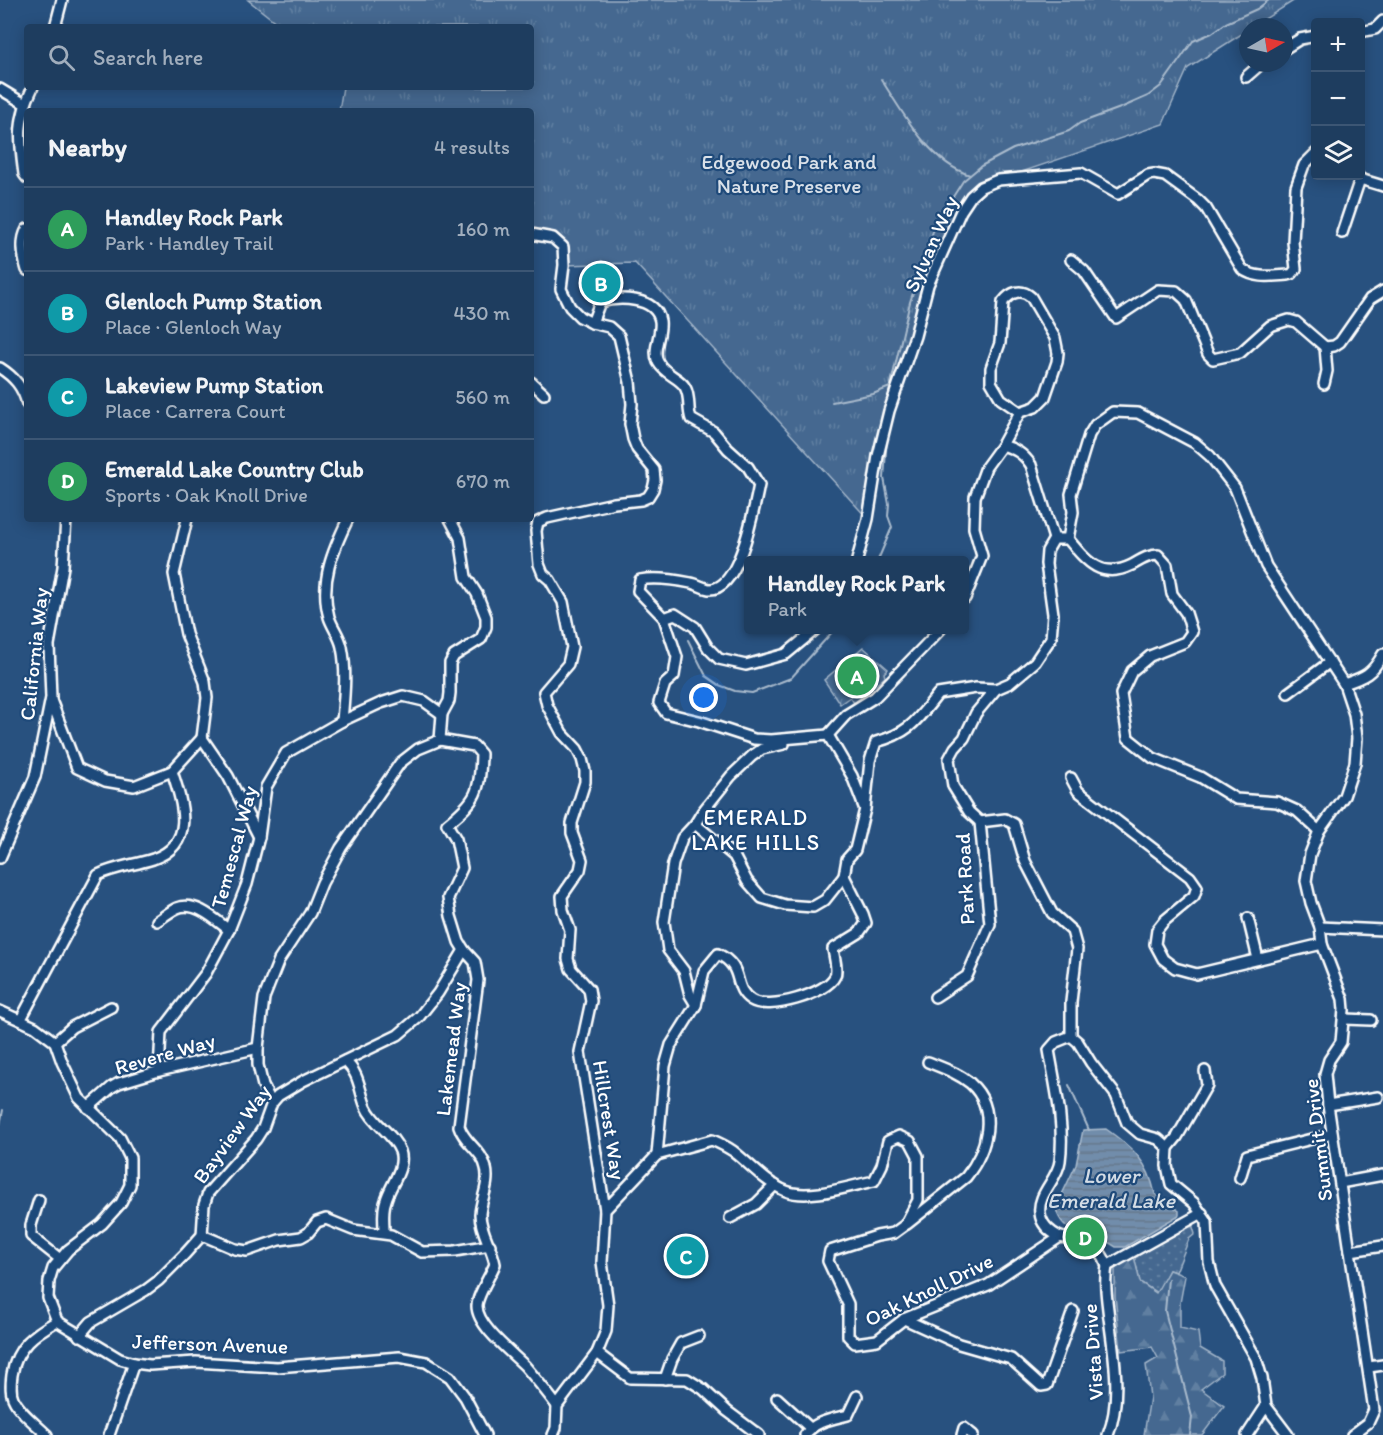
<!DOCTYPE html>
<html lang="en">
<head>
<meta charset="utf-8">
<style>
	body { margin:0; font-family:Itim,sans-serif; background:#2b4868; color:#f1f3f6 }
	.controls { position:absolute; right:18px; top:18px; display:grid; overflow:hidden; border-radius:6px; box-shadow:0 3px 15px #0003 }
	.controls button { width:54px; height:54px; display:grid; place-items:center; padding:0; border:0; border-bottom:2px solid #3c5674; background:#1e3d5f; color:#f1f3f6; font:30px sans-serif }
	.compass { position:absolute; left:1239px; top:18px; width:54px; height:54px; border-radius:50%; background:#1e3d5f; box-shadow:0 3px 15px #0003; rotate:81deg }
	.you { position:absolute; left:704px; top:698px; width:21px; height:21px; margin:-15px; border:4px solid #fff; border-radius:50%; background:#1a73e8; box-shadow:0 0 0 9px #1a73e833 }
	.badge { display:grid; place-items:center; width:39px; height:39px; border-radius:50%; background:#ffd166; color:#fff; font-size:20px; font-weight:700 }
	.pin { position:absolute; translate:-50% -50%; border:3px solid #fff; box-shadow:0 2px 6px #0006 }
	.popup { position:absolute; left:744px; top:556px; width:225px; height:78px; box-sizing:border-box; display:grid; place-content:center; border-radius:6px; background:#1e3d5f; filter:drop-shadow(0 2px 4px #0005); font-size:20px; white-space:nowrap; color:#a1aebd }
	.popup b { font-size:22px; color:#f1f3f6 }
	.popup::after { content:''; position:absolute; left:50%; top:100%; margin-left:-12px; border:12px solid transparent; border-top-color:#1e3d5f }
	.list { margin:0; padding:0; list-style:none }
	h2 { display:flex; justify-content:space-between; align-items:center; height:78px; margin:0; padding:0 24px; font-size:26px }
	h2 small { font-size:20px; font-weight:400; color:#a1aebd }
	.list li { display:grid; grid-template-columns:39px 1fr auto; gap:18px; align-items:center; box-sizing:border-box; height:84px; padding:0 24px; border-top:2px solid #3c5674 }
	.list b { display:block; font-size:22px; white-space:nowrap }
	.list p { margin:0; font-size:20px; white-space:nowrap; color:#a1aebd }
	.list em { font-size:20px; font-style:normal; color:#a1aebd }
	.icon { flex:none; width:33px; height:33px; fill:none; stroke:currentColor; stroke-width:2; stroke-linecap:round; stroke-linejoin:round }
	.map { position:relative; flex:none; width:1383px; height:1435px; overflow:hidden }
	.search { position:absolute; background:#1e3d5f; box-shadow:0 3px 15px #0003; left:24px; top:24px; width:510px; height:66px; display:flex; align-items:center; gap:15px; box-sizing:border-box; padding:0 21px; border-radius:6px; color:#a1aebd; font-size:22px }
	.panel { position:absolute; background:#1e3d5f; box-shadow:0 3px 15px #0003; left:24px; top:108px; width:510px; height:414px; border-radius:6px }
	.map>svg:first-child { display:block }
	.grass { fill:url(#grass-dots); stroke:#a2b4c8; stroke-width:1.5 }
	.forest { fill:url(#forest-firs); stroke:#a2b4c8; stroke-width:1.5 }
	.park { fill:url(#park-tufts); stroke:#a2b4c8; stroke-width:1.5 }
	.water { fill:url(#water-rules); stroke:#aabbcd; stroke-width:1.5 }
	.lines { fill:none; stroke-linecap:round; stroke-linejoin:round }
	.stream { stroke:#aabbcd; stroke-width:2 }
	.minor-casing { stroke:#fff; stroke-width:14 }
	.minor { stroke:#1f4a7a; stroke-width:9 }
	.labels { text-anchor:middle; stroke-width:4.5; stroke-linejoin:round; paint-order:stroke }
	.park-label { font-size:21px; fill:#dae1e9; stroke:#1f4a7a }
	.street-label { font-size:21px; fill:#fff; stroke:#1f4a7a }
	.neighbourhood-label { font-size:22px; letter-spacing:1.5px; fill:#fff; stroke:#1f4a7a }
	.water-label { font-size:22px; font-style:italic; fill:#d4dde6; stroke:#1f4a7a }
</style>
</head>
<body>
<div class="map">
<svg width="1383" height="1435" viewBox="0 0 1383 1435">
	<defs>
		<pattern id="grass-dots" width="8" height="8" patternUnits="userSpaceOnUse" patternTransform="scale(1.5)"><rect width="8" height="8" fill="#446890"/><path d="M2 2h.1M6 6h.1" fill="none" stroke="#607fa1" stroke-width="1.8" stroke-linecap="round"/></pattern>
		<pattern id="forest-firs" width="22" height="20" patternUnits="userSpaceOnUse" patternTransform="scale(1.5)"><rect width="22" height="20" fill="#446890"/><path d="M5 1l3.5 6h-7zM16 11l3.5 6h-7z" fill="#607fa1"/></pattern>
		<pattern id="park-tufts" width="24" height="20" patternUnits="userSpaceOnUse" patternTransform="scale(1.5)"><rect width="24" height="20" fill="#446890"/><path d="M3 7l-1-3M5 7V3M7 7l1-3M15 17l-1-3M17 17v-4M19 17l1-3" fill="none" stroke="#607fa1"/></pattern>
		<pattern id="water-rules" width="6" height="5" patternUnits="userSpaceOnUse" patternTransform="scale(1.5)"><rect width="6" height="5" fill="#718dab"/><path d="M0 2.5h6" fill="none" stroke="#64768a"/></pattern>
	</defs>
	<rect width="100%" height="100%" fill="#28517f"/>
	<filter id="ink" filterUnits="userSpaceOnUse"><feTurbulence type="fractalNoise" baseFrequency=".0167" numOctaves="2"/><feDisplacementMap in="SourceGraphic" scale="12" xChannelSelector="R" yChannelSelector="G"/><feConvolveMatrix kernelMatrix="1 2 1 2 8 2 1 2 1" color-interpolation-filters="sRGB"/></filter>
	<g filter="url(#ink)">
		<!-- grass -->
		<polygon class="grass" points="1192,1224 1195,1234 1189,1239 1176,1272 1169,1270 1157,1293 1140,1282 1134,1256"/>
		<!-- forest -->
		<polygon class="forest" points="1134,1256 1140,1282 1156,1293 1169,1270 1185,1276 1180,1303 1180,1328 1198,1332 1200,1348 1222,1361 1222,1373 1201,1389 1224,1406 1202,1435 1144,1435 1150,1397 1146,1365 1158,1358 1152,1347 1121,1351 1115,1296 1115,1269"/>
		<!-- park -->
		<g class="park">
			<polygon points="248,0 1295,0 1252,27 1248,27 1248,30 1188,68 1163,124 998,180 971,196 928,285 889,411 868,519 635,263 564,265 563,247 531,234 531,111 339,111 343,87 531,87 531,27 282,27"/>
			<polygon points="863,647 888,669 884,673 885,677 854,703 850,697 840,704 824,680"/>
		</g>
		<!-- water -->
		<path class="water" d="M1106,1129c27,19 42,32 49,65l24,17v4l-54,32h-9l-13,-8v-9l-3,-4 -3,1 -3,4c-6,-3 -12,1 -19,-1 -11,-2 -18,-13 -19,-23l20,-42 7,-35z"/>
		<g class="lines">
			<!-- stream -->
			<g class="stream">
				<path d="M881,79c21,33 49,84 89,96"/>
				<polyline points="889,392 910,302 935,225 963,181 981,166 1013,149 1069,131 1080,123 1123,107 1148,96 1161,86 1193,41 1212,33 1226,23 1257,9 1269,0"/>
				<polyline points="832,402 873,394 890,387"/>
				<polyline points="878,560 892,527 888,516 889,504 884,478 887,438"/>
				<polyline points="688,640 706,676 719,685 735,691 752,693 791,678 834,630"/>
				<polyline points="1069,1085 1089,1130"/>
				<polyline points="0,1125 3,1110"/>
				<polyline points="1168,1279 1165,1311 1192,1417 1190,1435"/>
			</g>
			<defs>
				<g id="minor">
					<polyline points="55,27 62,0"/>
					<polyline points="1360,32 1375,29 1383,21"/>
					<polyline points="1284,49 1300,39 1316,36"/>
					<polyline points="1246,77 1262,63"/>
					<polyline points="0,89 25,104"/>
					<polyline points="1358,176 1360,179 1383,186"/>
					<path d="M27,178l-3,-4c-5,-36 -7,-54 9,-87"/>
					<path d="M27,229c-7,12 -4,28 0,41"/>
					<polyline points="1342,233 1360,179"/>
					<polyline points="531,234 553,238 563,247 564,265 561,289 570,307 580,317 592,323 609,327 619,336 630,382 632,404 630,424 633,439 637,449 654,470 655,480 653,489 648,497 641,500 614,503 547,518 538,522 536,531 539,564 543,574 550,580 563,602 572,647 568,664 544,692 547,705 562,733 577,749 582,759 585,771 585,782 572,823 572,833 582,860 580,870 562,896 563,910 570,930 568,959 571,969 589,989 591,1001 580,1052 605,1210"/>
					<polyline points="1071,260 1084,271 1116,318 1158,290 1176,291 1186,300 1208,354 1213,359 1240,353 1270,326 1289,320 1296,322 1325,347 1334,346 1340,342 1370,299 1383,291"/>
					<path d="M592,323l8,-21c18,-5 56,-6 60,19 2,13 -8,29 -2,41 7,13 21,15 27,25 6,11 2,21 6,32l23,13 14,17 20,18 11,18c-5,23 -19,106 -50,104 -6,-1 -12,-5 -18,-6 -15,-3 -36,-6 -51,-3l-2,11 26,27 13,39 -3,19 -9,8 -6,19 7,10 33,8 55,18 17,1 57,-5 24,41 12,31"/>
					<path d="M0,368c14,9 23,19 27,36"/>
					<polyline points="531,382 544,394"/>
					<polyline points="1324,384 1327,371 1325,347"/>
					<path d="M1002,445l18,-33 15,-5 10,-10 12,-35 1,-9 -3,-15 -24,-41c-10,-9 -20,-5 -28,5l-3,41 -9,25v14l10,17 19,13"/>
					<polyline points="187,519 174,574 186,634 205,682 207,698 202,738"/>
					<polyline points="1068,539 1073,512 1071,494 1089,435 1095,425 1113,412 1138,413 1195,443 1210,456 1235,488 1266,566 1344,684 1354,714 1357,738 1355,763 1344,796 1319,831 1310,854 1306,881 1311,903 1320,927 1322,944 1343,999 1344,1010 1341,1042 1329,1060 1325,1074 1328,1105 1374,1410 1368,1423 1352,1435"/>
					<path d="M857,560l11,-41 10,-63 11,-45 26,-75 13,-51 33,-74 10,-15 10,-9 17,-7 83,-7 37,21 30,-19 6,-1 11,2 33,24 8,8 36,61c13,10 30,7 46,6l4,-1 4,-5 -3,-27 3,-55 8,-22 12,-12"/>
					<path d="M965,598l17,-42 -8,-28 1,-31 11,-30 16,-22c13,4 21,8 29,20l23,74"/>
					<polyline points="664,618 675,614 695,627 708,648 719,659 746,665 786,654 815,630"/>
					<path d="M1344,684c21,-7 28,-10 39,-30"/>
					<polyline points="1288,693 1330,662"/>
					<polyline points="51,700 77,768 105,781 134,786 172,771 202,738"/>
					<path d="M342,721c2,-24 5,-50 0,-74 -2,-11 -10,-20 -13,-30 -10,-35 4,-67 19,-98"/>
					<polyline points="828,735 846,715 875,697 940,630"/>
					<polyline points="202,738 228,776 259,837"/>
					<polyline points="440,740 442,714 449,701 450,693 450,663 454,656 481,639 486,627 486,617 477,594 466,577 460,538 450,519"/>
					<polyline points="1071,778 1078,791 1190,877 1197,887 1194,896 1164,921 1157,930 1155,944 1163,959 1175,968 1197,974 1322,944"/>
					<polyline points="980,822 969,812 953,786 949,759 955,748 964,738 976,713 996,689"/>
					<polyline points="695,824 734,856 747,881 762,898 785,905 813,907 825,900 844,876"/>
					<polyline points="0,858 35,777 51,698 49,645 63,567 66,519"/>
					<polyline points="1248,918 1258,959"/>
					<path d="M157,921c7,-4 13,-10 20,-13 18,-8 39,12 52,22"/>
					<polyline points="1320,927 1383,930"/>
					<polyline points="935,997 967,976 990,924 980,822 1005,819 1014,824 1025,861 1052,913 1072,931 1077,949 1071,1002 1071,1036"/>
					<polyline points="696,1005 690,995 684,971 668,950 664,922 673,864 682,838 695,824 703,811 731,776 752,756 762,749 784,744"/>
					<polyline points="0,1011 35,1027 55,1042 62,1062 79,1098 120,1138 130,1158 130,1185 121,1203 102,1224 68,1250 53,1268 49,1281 48,1298 57,1321 120,1359 134,1363 150,1365 196,1362 277,1367 399,1357 426,1362 450,1377 465,1397 485,1435"/>
					<path d="M21,1019l77,-144c17,-8 36,-10 55,-16 43,-15 30,-54 19,-88"/>
					<polyline points="1345,1019 1371,1020"/>
					<polyline points="55,1042 72,1027 111,1007"/>
					<path d="M345,1061c15,13 14,29 21,46 8,18 27,26 34,44 6,17 -10,34 -14,49 -4,10 -2,21 -2,32"/>
					<polyline points="159,1071 161,1032 206,973 229,930 247,884 259,837 266,787 286,753 342,721 381,703 403,696 424,701 442,714"/>
					<path d="M272,1103l-9,-17 -5,-21v-17l6,-50 15,-38 31,-47 12,-30 19,-35 59,-85 18,-14 22,-9 34,6 7,8c-1,38 -4,46 -34,70l9,15 6,29 -14,30 3,18 8,26 5,8 11,12 3,18 -19,146c5,17 23,24 27,42 4,16 -5,31 -6,46 0,17 12,33 15,50 -4,11 -18,31 -18,42 0,20 34,46 48,60 11,13 22,26 32,40"/>
					<polyline points="1328,1105 1378,1097"/>
					<polyline points="88,1108 112,1087 119,1083 159,1071 258,1048"/>
					<polyline points="1168,1148 1177,1137 1207,1085 1205,1071"/>
					<path d="M657,1155l55,-15c7,3 15,7 21,11 17,13 33,32 53,40 23,9 64,-5 88,-10l8,-16 6,-24 11,-5 11,5 8,15v44l-13,25 -11,8 -17,3 -47,15 -2,10 20,43v32l7,7 22,-3 27,-21 84,-34 72,-48c23,5 39,4 47,29l95,-53"/>
					<polyline points="1240,1178 1247,1155 1332,1134"/>
					<polyline points="1340,1183 1383,1175"/>
					<polyline points="39,1200 31,1225 31,1236 60,1259"/>
					<polyline points="730,1218 756,1204 775,1185"/>
					<path d="M907,1224l59,-47c21,-26 33,-68 4,-94 -12,-10 -27,-15 -42,-21"/>
					<polyline points="202,1235 235,1249 247,1251 279,1240 301,1237 308,1233 317,1222 326,1219 353,1230 391,1235 422,1252 455,1251 490,1245"/>
					<path d="M1060,1237c-10,-5 -19,-13 -20,-24 -3,-19 18,-34 20,-52 5,-36 -5,-76 -11,-111l7,-8 15,-6 7,6 13,21 25,32 11,28 13,11 18,5 10,9 -1,18 4,18 23,19 13,19 2,40 6,24 41,72 6,20 4,28 -19,29"/>
					<polyline points="1350,1251 1383,1246"/>
					<path d="M1107,1266c-3,18 0,34 2,52 5,37 13,81 -1,117"/>
					<polyline points="904,1319 959,1344 1011,1359 1041,1386 1047,1385 1073,1311"/>
					<polyline points="79,1336 91,1322 146,1290 158,1281 185,1254 202,1235 204,1205 208,1193 256,1139 263,1128 272,1103 278,1096 303,1081 398,1035 419,1017 438,993 464,950"/>
					<polyline points="597,1353 630,1378 687,1379 703,1389 727,1411 759,1435"/>
					<polyline points="1369,1367 1383,1365"/>
					<polyline points="665,1379 672,1359 681,1343 699,1336"/>
					<polyline points="777,1398 810,1428"/>
					<polyline points="1266,1406 1288,1435"/>
					<path d="M47,1435c-11,-11 -28,-23 -34,-37 -3,-7 -2,-16 -1,-23 4,-28 22,-41 45,-54"/>
					<polyline points="109,1435 134,1363"/>
					<path d="M553,1435l3,-7 1,-22 40,-53 9,-22 2,-26 -6,-43 3,-52 52,-55 8,-89 6,-21 25,-40 8,-34 14,-17c28,14 13,33 33,46 17,11 76,-6 84,-24 3,-7 -1,-19 -2,-27l26,-16 7,-10 -3,-9 -19,-38 3,-17 8,-9 10,-41 5,-48 6,-19c34,-9 41,-22 62,-48l38,-6 20,1 14,-6 25,-21 16,-24 2,-24 -7,-50 1,-13 7,-12h14c19,23 33,41 64,26 9,-5 16,-10 26,-10l9,10 5,29 14,19 6,19 -7,10 -35,14 -18,15 -11,23 7,44 25,20 47,19 36,22 41,3 20,9 22,20"/>
					<path d="M805,1435c10,-14 27,-16 43,-20l9,-19"/>
					<polyline points="962,1435 964,1428 973,1435"/>
				</g>
			</defs>
			<!-- minor casing -->
			<use href="#minor" class="minor-casing"/>
			<!-- minor -->
			<use href="#minor" class="minor"/>
		</g>
	</g>
	<g class="labels">
		<!-- park labels -->
		<g class="park-label">
			<text x="789" y="169">Edgewood Park and<tspan x="789" dy="24">Nature Preserve</tspan></text>
		</g>
		<!-- street labels -->
		<g class="street-label">
			<text transform="translate(931 244) rotate(-66)" y="7">Sylvan Way</text>
			<text transform="translate(34 654) rotate(-84)" y="7">California Way</text>
			<text transform="translate(234 847) rotate(-75)" y="7">Temescal Way</text>
			<text transform="translate(965 879) rotate(-93)" y="7">Park Road</text>
			<text transform="translate(451 1049) rotate(-83)" y="7">Lakemead Way</text>
			<text transform="translate(165 1054) rotate(-16)" y="7">Revere Way</text>
			<text transform="translate(609 1120) rotate(81)" y="7">Hillcrest Way</text>
			<text transform="translate(232 1134) rotate(-54)" y="7">Bayview Way</text>
			<text transform="translate(1318 1140) rotate(-97)" y="7">Summit Drive</text>
			<text transform="translate(929 1290) rotate(-26)" y="7">Oak Knoll Drive</text>
			<text transform="translate(210 1344) rotate(2)" y="7">Jefferson Avenue</text>
			<text transform="translate(1093 1352) rotate(-94)" y="7">Vista Drive</text>
		</g>
		<!-- neighbourhood labels -->
		<g class="neighbourhood-label">
			<text x="756" y="825">EMERALD<tspan x="756" dy="25">LAKE HILLS</tspan></text>
		</g>
		<!-- water labels -->
		<g class="water-label">
			<text x="1111" y="1183">Lower<tspan x="1111" dy="25">Emerald Lake</tspan></text>
		</g>
	</g>
</svg>
<div class="controls">
<button>+</button>
<button>−</button>
<button><svg class="icon" aria-label="layers" viewBox="0 0 24 24"><path d="M12 4l9 5-9 5-9-5zM3 14l9 5 9-5"/></svg></button>
</div>
<svg class="compass" viewBox="-18 -18 36 36"><path d="M0-13l5 13h-10z" fill="#e53935"/><path d="M0 13l5-13h-10z" fill="#a1aebd"/></svg>
<div class="you"></div>
<div class="pin badge" style="left:857px;top:676px;background:#2e9e5b">A</div>
<div class="popup"><b>Handley Rock Park</b>Park</div>
<div class="pin badge" style="left:601px;top:283px;background:#0f9aa8">B</div>
<div class="pin badge" style="left:686px;top:1256px;background:#0f9aa8">C</div>
<div class="pin badge" style="left:1085px;top:1237px;background:#2e9e5b">D</div>
<div class="search"><svg class="icon" aria-label="search" viewBox="0 0 24 24"><circle cx="10" cy="10" r="6"/><path d="M15 15l6 6"/></svg>Search here</div>
<section class="panel">
<h2>Nearby<small>4 results</small></h2>
<ul class="list">
<li><span class="badge" style="background:#2e9e5b">A</span><div><b>Handley Rock Park</b><p>Park · Handley Trail</p></div><em>160 m</em></li>
<li><span class="badge" style="background:#0f9aa8">B</span><div><b>Glenloch Pump Station</b><p>Place · Glenloch Way</p></div><em>430 m</em></li>
<li><span class="badge" style="background:#0f9aa8">C</span><div><b>Lakeview Pump Station</b><p>Place · Carrera Court</p></div><em>560 m</em></li>
<li><span class="badge" style="background:#2e9e5b">D</span><div><b>Emerald Lake Country Club</b><p>Sports · Oak Knoll Drive</p></div><em>670 m</em></li>
</ul>
</section>
</div>
</body>
</html>
